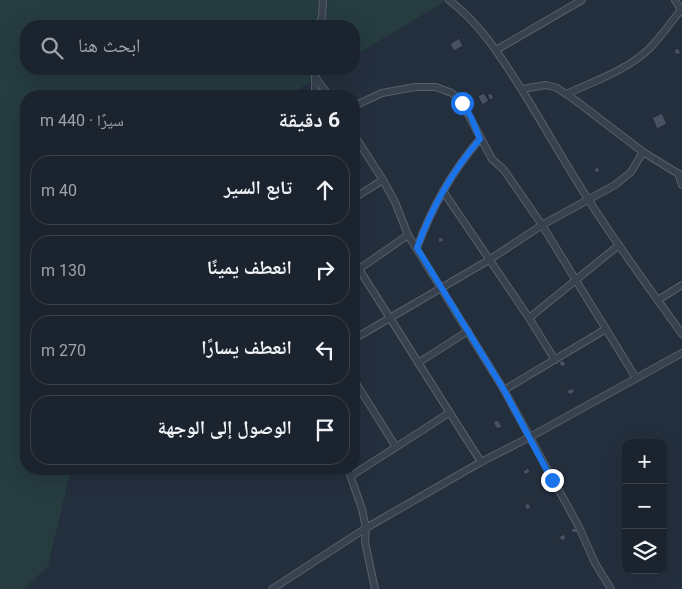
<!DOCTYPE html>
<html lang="ar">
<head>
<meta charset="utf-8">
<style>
	body { margin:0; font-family:Roboto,"Noto Naskh Arabic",sans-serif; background:#242b36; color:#f1f3f6; direction:rtl }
	.controls { position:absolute; right:15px; bottom:15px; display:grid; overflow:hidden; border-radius:10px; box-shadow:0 5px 20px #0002 }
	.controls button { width:45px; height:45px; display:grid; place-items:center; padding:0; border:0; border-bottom:1px solid #39404a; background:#1b232e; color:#f1f3f6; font:25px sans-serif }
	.stop { position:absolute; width:15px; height:15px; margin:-11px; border:4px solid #1a73e8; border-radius:50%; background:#fff }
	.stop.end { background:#1a73e8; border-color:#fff; box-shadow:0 1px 5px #0008 }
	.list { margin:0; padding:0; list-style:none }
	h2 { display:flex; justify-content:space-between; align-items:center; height:65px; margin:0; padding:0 20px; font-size:21px }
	h2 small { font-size:16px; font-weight:400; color:#a0a4aa }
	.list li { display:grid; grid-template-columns:32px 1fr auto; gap:15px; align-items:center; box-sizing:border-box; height:70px; margin:0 10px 10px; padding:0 10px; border:1px solid #39404a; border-radius:20px }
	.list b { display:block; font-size:19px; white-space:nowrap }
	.list em { font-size:16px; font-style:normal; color:#a0a4aa }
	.icon { flex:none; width:28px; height:28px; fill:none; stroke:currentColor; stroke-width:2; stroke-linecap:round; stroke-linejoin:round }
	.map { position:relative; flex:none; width:682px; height:589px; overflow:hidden; direction:ltr }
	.search { position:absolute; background:#1b232e; box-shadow:0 5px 20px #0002; left:20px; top:20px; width:340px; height:55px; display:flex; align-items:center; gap:12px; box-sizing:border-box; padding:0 18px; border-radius:20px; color:#a0a4aa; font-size:19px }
	.panel { position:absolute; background:#1b232e; box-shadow:0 5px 20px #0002; left:20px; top:90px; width:340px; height:385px; border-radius:20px; direction:rtl }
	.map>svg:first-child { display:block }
	.green { fill:#263c3f }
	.building { fill:#455162; stroke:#1f2835 }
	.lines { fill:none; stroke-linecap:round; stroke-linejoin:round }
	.street-casing { stroke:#565f6c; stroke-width:8 }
	.street { stroke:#38414e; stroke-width:6 }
	.route { stroke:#1a73e8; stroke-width:6 }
</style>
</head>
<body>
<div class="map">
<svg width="682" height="589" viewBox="0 0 682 589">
	<rect width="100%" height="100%" fill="#242f3e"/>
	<!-- green -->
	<polygon class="green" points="0,0 447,0 354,56 354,26 26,26 26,69 332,69 287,96 26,96 26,469 71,469 48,566 24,589 0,589"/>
	<!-- building -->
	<g class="building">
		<polygon points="459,38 463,46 454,51 450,44"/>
		<polygon points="678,48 681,53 676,55 674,50"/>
		<polygon points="484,93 489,101 482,105 478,96"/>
		<polygon points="491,93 494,98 490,100 487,95"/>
		<polygon points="662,113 667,124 657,129 652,118"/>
		<polygon points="598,167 600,171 596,173 594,169"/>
		<polygon points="442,237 444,241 439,243 438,238"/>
		<polygon points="563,360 566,365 561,367 559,362"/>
		<polygon points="572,388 575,392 569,395 567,391"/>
		<polygon points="498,420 502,427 497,429 493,422"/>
		<polygon points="528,468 530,472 525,475 523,471"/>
		<polygon points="528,503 531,507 527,510 524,506"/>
		<polygon points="572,528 578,529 577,533 571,532"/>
		<polygon points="564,534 566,538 562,541 559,537"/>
	</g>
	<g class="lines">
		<defs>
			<g id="street">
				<path d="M449,0c33,25 54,60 76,95 21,34 41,70 63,104 29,46 62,90 94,135"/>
				<polyline points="675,0 682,12"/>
				<polyline points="318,26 322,17 323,0"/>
				<polyline points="496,50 582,0"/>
				<polyline points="315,69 315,96"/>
				<polyline points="316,78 329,96"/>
				<polyline points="522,89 546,85 557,88 575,100 643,152 682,176"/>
				<path d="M566,94c29,-13 62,-24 85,-47 11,-12 20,-25 30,-37"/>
				<polyline points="354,106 382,93 415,87 436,87 452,93 462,103 492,159 504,170 542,225 636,378"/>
				<polyline points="354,135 383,180 395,202 408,235 504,390 579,527 595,563 611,589"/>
				<polyline points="678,173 682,185"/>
				<polyline points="443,191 529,318 555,360"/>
				<polyline points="354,198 383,180"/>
				<path d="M417,248c15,-41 35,-77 63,-109"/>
				<polyline points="354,265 359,269 481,462"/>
				<polyline points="359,269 408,235"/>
				<polyline points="658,300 682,285"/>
				<polyline points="529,318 619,245"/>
				<polyline points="354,339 489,260 542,225 615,185 631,172 643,152"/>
				<polyline points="418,363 468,331"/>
				<polyline points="354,380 396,447"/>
				<polyline points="504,390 606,329"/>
				<polyline points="348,469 362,509 366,528 365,542 375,589"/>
				<polyline points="351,476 449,413"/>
				<polyline points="272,589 366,528 481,462 530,437 682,353"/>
			</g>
		</defs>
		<!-- street casing -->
		<use href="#street" class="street-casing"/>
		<!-- street -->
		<use href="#street" class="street"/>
	</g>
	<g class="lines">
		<!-- route -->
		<path class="route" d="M462,103l9,14 9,22c-28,32 -48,68 -63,109l87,142 48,90"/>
	</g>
</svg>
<div class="controls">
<button>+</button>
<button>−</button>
<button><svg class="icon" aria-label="layers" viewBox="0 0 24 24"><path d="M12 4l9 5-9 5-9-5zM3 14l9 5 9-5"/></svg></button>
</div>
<div class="stop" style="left:462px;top:103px"></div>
<div class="stop end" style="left:552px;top:480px"></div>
<div class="search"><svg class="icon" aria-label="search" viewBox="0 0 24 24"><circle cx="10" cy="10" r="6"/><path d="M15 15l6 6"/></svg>ابحث هنا</div>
<section class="panel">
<h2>6 دقيقة<small>سيرًا · 440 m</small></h2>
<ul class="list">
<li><svg class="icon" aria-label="ahead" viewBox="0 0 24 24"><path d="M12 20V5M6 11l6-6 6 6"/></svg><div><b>تابع السير</b></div><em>40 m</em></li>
<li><svg class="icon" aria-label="right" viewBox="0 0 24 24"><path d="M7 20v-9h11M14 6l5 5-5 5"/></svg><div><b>انعطف يمينًا</b></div><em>130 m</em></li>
<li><svg class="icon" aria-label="left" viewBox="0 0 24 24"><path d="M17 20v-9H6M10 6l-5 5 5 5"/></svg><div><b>انعطف يسارًا</b></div><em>270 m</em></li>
<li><svg class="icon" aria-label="arrive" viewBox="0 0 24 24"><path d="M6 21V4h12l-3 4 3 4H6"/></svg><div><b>الوصول إلى الوجهة</b></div></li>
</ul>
</section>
</div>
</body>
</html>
